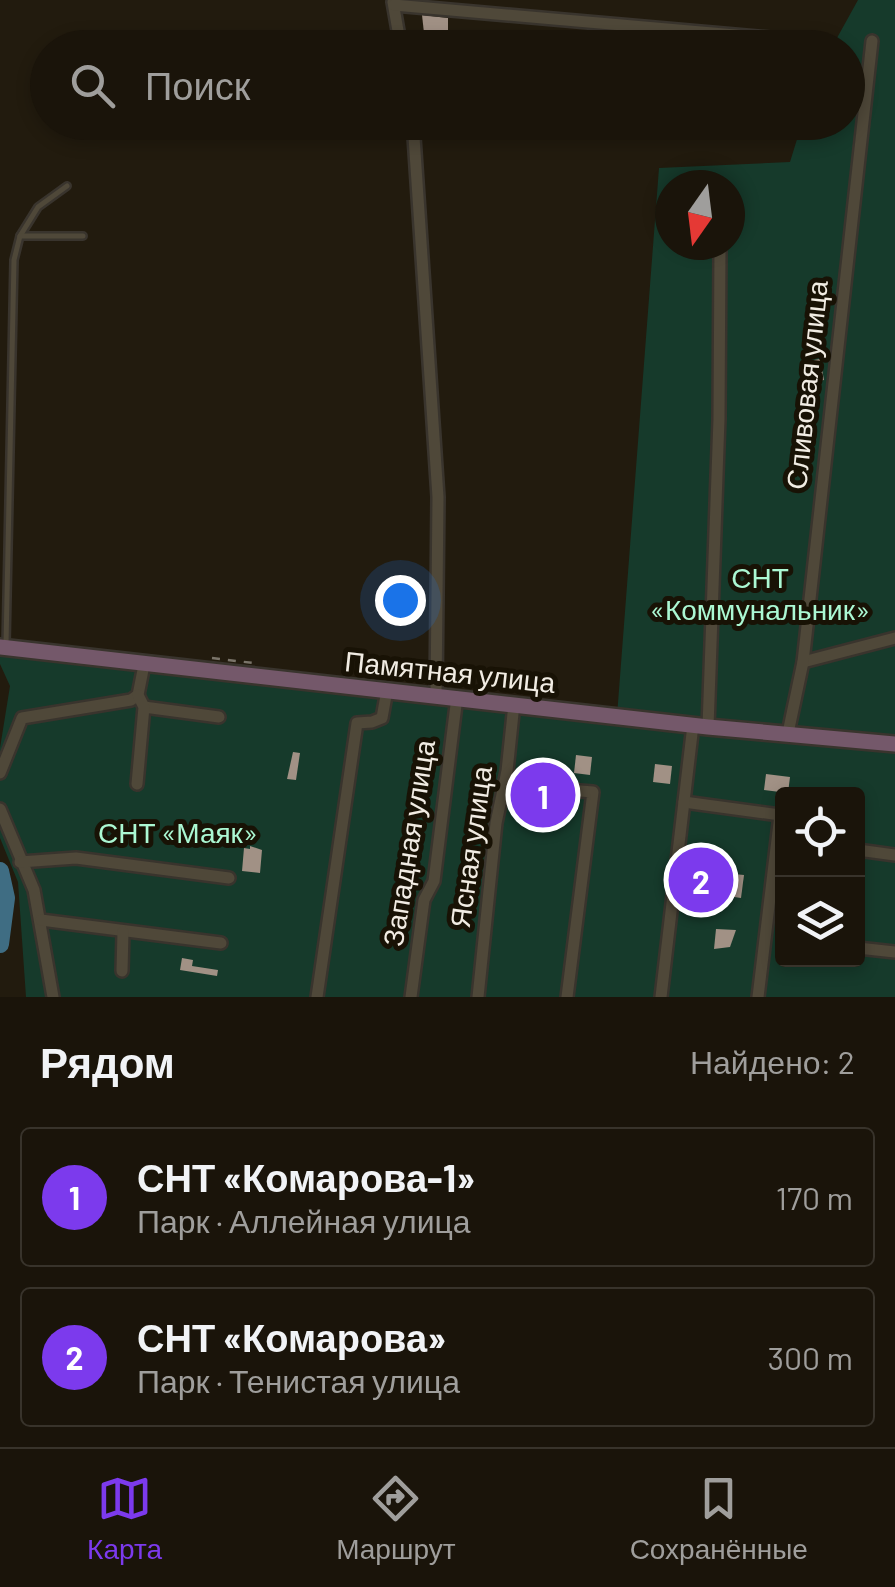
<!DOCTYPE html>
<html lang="ru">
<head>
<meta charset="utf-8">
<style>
	body { margin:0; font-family:Barlow,sans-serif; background:#272118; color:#f1f3f6 }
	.controls { position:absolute; right:30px; bottom:30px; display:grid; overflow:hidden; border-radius:10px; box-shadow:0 5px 15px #0003 }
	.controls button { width:90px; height:90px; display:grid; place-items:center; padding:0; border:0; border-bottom:2px solid #38332b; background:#1a140a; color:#f1f3f6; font:50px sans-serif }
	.compass { position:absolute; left:655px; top:170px; width:90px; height:90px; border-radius:50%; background:#1a140a; box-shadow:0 5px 15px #0003; rotate:194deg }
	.you { position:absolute; left:400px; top:600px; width:35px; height:35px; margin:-25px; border:8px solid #fff; border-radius:50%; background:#1a73e8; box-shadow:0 0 0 15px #1a73e833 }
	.badge { display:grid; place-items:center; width:65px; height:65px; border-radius:50%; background:#7c3aed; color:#fff; font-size:32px; font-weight:700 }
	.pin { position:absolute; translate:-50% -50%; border:5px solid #fff; box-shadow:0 2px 10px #0006 }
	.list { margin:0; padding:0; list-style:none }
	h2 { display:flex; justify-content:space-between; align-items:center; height:130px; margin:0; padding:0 40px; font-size:42px }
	h2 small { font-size:32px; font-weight:400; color:#9f9e9c }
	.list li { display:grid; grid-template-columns:65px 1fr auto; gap:30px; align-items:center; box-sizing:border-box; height:140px; margin:0 20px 20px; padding:0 20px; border:2px solid #38332b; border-radius:10px }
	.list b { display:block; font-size:38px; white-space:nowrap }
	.list p { margin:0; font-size:32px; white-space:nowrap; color:#9f9e9c }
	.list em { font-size:32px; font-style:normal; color:#9f9e9c }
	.icon { flex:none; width:55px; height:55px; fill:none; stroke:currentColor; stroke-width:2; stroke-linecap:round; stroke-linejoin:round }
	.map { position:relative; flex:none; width:895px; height:997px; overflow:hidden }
	.search { position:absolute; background:#1a140a; box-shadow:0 5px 15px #0003; left:30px; right:30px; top:30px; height:110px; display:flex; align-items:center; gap:25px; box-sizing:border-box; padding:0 35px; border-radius:55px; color:#9f9e9c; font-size:38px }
	.sheet { height:450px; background:#1a140a }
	nav { display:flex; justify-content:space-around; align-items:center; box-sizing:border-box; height:140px; border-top:2px solid #38332b; background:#1a140a; font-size:28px; color:#9f9e9c }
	nav a { display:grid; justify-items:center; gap:5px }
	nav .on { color:#7c3aed }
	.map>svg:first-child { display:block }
	.green { fill:#163a2b; fill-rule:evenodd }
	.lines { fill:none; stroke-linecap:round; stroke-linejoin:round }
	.river { stroke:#3f6d83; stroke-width:18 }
	.building { fill:#a19185 }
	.lane-casing { stroke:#39342d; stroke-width:10 }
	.street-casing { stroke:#39342d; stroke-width:16 }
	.secondary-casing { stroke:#39342d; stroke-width:20 }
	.path { stroke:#7a7469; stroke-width:2.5; stroke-dasharray:8 8; stroke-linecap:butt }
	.lane { stroke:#4f4839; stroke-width:5 }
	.street { stroke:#4f4839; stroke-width:11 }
	.secondary { stroke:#74586a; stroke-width:15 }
	.labels { text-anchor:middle; stroke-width:10; stroke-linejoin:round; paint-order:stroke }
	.street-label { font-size:28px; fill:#f1ece3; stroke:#181205 }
	.park-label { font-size:28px; fill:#abf8d3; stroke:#181205 }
</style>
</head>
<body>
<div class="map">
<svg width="895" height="997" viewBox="0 0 895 997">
	<rect width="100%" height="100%" fill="#221b0e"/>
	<!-- green -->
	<path class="green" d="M858,0h37v997h-869l-8,-115 -18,-44v-90l10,-62 -10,-22v-16l617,68 42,-548 131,-6 12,-39 46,-1v-74l-16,-1zM670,185h60v60h-60zM782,794h76v165h-76z"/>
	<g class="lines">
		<!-- river -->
		<polyline class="river" points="0,871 6,898 0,944"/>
	</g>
	<!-- building -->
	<g class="building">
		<polygon points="422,15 448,18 448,33 424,33"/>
		<polygon points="822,333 823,350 805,352 804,335"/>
		<polygon points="820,359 824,380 810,383 802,362"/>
		<polygon points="293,752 300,753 296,780 287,779"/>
		<polygon points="576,755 592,757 590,775 574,773"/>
		<polygon points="655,764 672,766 670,784 653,782"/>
		<polygon points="766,774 790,777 788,793 764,790"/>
		<polygon points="250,846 262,850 260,873 242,871 244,848 250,849"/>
		<polygon points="724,873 744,875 741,898 721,895"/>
		<polygon points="716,929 736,930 730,947 714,949"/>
		<polygon points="182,958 193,960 192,966 218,970 217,976 180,970"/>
	</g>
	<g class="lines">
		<defs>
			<g id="lane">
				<polyline points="20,236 38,207 67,186"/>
				<polyline points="6,645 14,260 20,236 83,236"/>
			</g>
			<g id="street">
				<polyline points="393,2 401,48"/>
				<polyline points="394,5 770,38"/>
				<polyline points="413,122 438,497 436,695"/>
				<polyline points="803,662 895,638"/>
				<polyline points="144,707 219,717"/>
				<polyline points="708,727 719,419 720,245"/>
				<polyline points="788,733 803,662 872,41"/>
				<polyline points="0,773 22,718 131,700 138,695 144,665"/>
				<polyline points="137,784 144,707 138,695"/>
				<polyline points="504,785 593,792 567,997"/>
				<polyline points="684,802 780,815 758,997"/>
				<polyline points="0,809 34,890 53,997"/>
				<polyline points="858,850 895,855"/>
				<polyline points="20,862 76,858 229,878"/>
				<polyline points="41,920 221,943"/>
				<polyline points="858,948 895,952"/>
				<polyline points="122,971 123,932"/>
				<polyline points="317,997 357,723 372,722 382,718 387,690"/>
				<polyline points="411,997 424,900 434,881 457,697"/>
				<polyline points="478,997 496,823 507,771 514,704"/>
				<polyline points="661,997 693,725"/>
			</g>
			<polyline id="secondary" points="0,647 708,727 895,744"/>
		</defs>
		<!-- lane casing -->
		<use href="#lane" class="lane-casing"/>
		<!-- street casing -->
		<use href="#street" class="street-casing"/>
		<!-- secondary casing -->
		<use href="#secondary" class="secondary-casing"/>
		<!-- path -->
		<polyline class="path" points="212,658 253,663"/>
		<!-- lane -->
		<use href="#lane" class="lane"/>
		<!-- street -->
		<use href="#street" class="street"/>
		<!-- secondary -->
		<use href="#secondary" class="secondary"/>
	</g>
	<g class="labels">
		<!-- street labels -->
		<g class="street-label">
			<text transform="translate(807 385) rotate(-84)" y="10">Сливовая улица</text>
			<text transform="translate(450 672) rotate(6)" y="10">Памятная улица</text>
			<text transform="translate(409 843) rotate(-81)" y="10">Западная улица</text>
			<text transform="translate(471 847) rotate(-82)" y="10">Ясная улица</text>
		</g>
		<!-- park labels -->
		<g class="park-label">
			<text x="760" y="588">СНТ<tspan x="760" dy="32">«Коммунальник»</tspan></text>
			<text x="178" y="843">СНТ «Маяк»</text>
		</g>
	</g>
</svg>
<div class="controls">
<button><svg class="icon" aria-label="locate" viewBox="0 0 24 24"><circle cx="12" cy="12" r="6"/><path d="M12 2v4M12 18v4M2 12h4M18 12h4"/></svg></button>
<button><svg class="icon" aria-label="layers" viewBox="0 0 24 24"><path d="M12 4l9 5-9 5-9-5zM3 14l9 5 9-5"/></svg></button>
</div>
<svg class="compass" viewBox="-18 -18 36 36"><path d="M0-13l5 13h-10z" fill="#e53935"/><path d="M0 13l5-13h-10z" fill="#9f9e9c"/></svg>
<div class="you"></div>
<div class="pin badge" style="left:543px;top:795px">1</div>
<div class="pin badge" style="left:701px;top:880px">2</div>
<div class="search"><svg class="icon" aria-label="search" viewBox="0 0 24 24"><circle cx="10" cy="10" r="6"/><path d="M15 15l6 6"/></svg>Поиск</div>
</div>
<section class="sheet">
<h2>Рядом<small>Найдено: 2</small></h2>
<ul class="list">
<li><span class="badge">1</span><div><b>СНТ «Комарова-1»</b><p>Парк · Аллейная улица</p></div><em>170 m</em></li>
<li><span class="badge">2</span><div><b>СНТ «Комарова»</b><p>Парк · Тенистая улица</p></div><em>300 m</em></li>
</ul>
</section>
<nav>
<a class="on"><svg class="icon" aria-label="map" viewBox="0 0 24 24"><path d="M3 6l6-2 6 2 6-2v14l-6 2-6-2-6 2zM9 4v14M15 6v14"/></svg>Карта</a>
<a><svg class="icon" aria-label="directions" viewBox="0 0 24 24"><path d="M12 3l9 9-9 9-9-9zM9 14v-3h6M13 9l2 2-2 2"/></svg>Маршрут</a>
<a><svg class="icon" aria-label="saved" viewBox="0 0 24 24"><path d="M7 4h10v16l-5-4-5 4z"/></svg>Сохранённые</a>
</nav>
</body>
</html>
